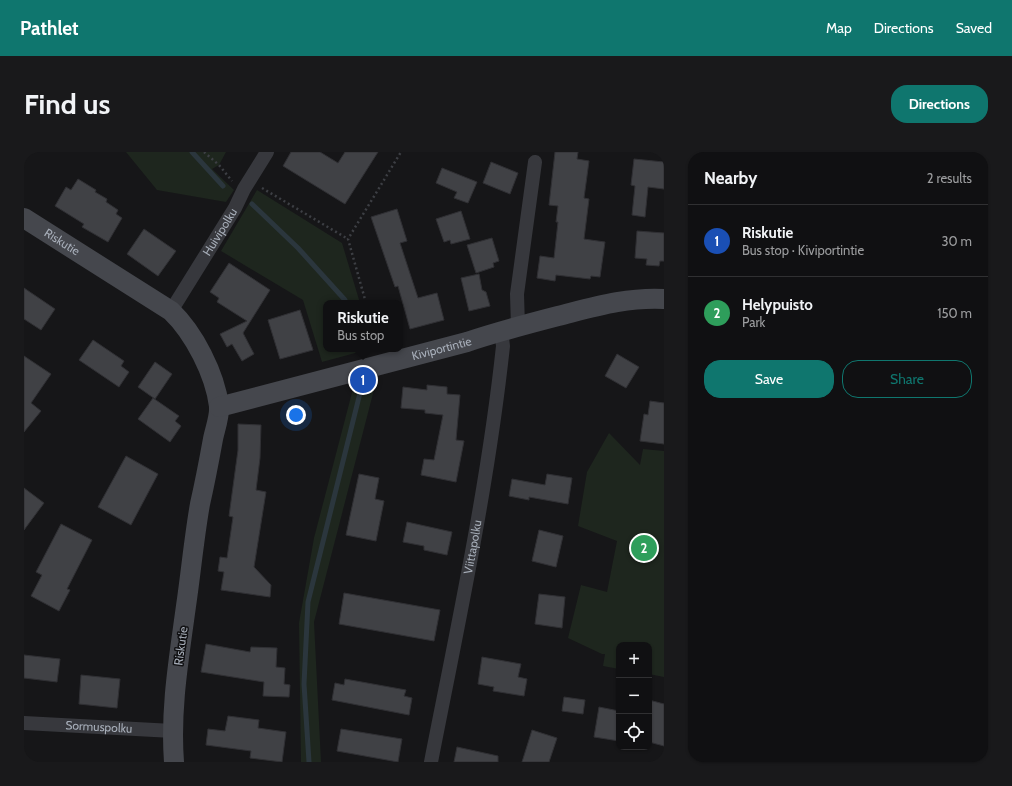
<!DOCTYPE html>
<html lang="en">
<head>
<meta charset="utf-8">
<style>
	body { margin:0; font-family:Cabin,sans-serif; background:#19191b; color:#f1f3f6 }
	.controls { position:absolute; right:12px; bottom:12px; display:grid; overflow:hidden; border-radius:8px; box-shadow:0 1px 3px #0004 }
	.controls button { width:36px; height:36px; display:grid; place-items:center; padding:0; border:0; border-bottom:1px solid #303032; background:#101012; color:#f1f3f6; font:20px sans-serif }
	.you { position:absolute; left:272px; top:263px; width:14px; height:14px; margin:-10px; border:3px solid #fff; border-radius:50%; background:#1a73e8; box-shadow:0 0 0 6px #1a73e833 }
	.badge { display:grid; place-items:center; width:26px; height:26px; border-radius:50%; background:#0f766e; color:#fff; font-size:13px; font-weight:700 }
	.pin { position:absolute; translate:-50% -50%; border:2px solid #fff; box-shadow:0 1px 4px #0006 }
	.popup { position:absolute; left:299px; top:148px; width:80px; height:52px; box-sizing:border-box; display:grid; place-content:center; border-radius:8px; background:#101012; filter:drop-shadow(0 1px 3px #0005); font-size:13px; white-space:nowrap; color:#9c9d9f }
	.popup b { font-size:15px; color:#f1f3f6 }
	.popup::after { content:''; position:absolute; left:50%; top:100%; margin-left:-8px; border:8px solid transparent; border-top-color:#101012 }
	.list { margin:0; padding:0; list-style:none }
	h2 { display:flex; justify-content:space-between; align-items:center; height:52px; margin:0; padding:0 16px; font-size:17px }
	h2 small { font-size:13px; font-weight:400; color:#9c9d9f }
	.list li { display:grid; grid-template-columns:26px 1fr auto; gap:12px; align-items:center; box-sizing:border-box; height:72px; padding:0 16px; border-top:1px solid #303032 }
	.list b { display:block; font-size:15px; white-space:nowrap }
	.list p { margin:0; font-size:13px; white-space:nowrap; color:#9c9d9f }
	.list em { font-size:13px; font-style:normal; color:#9c9d9f }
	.actions { display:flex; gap:8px; padding:12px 16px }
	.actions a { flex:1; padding:9px 0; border:1px solid #0f766e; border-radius:16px; text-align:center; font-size:14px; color:#0f766e }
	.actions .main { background:#0f766e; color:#fff }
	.icon { flex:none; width:22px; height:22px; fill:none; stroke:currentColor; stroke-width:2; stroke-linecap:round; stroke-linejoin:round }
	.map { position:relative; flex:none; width:640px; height:610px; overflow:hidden; border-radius:16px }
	header { display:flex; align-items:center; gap:24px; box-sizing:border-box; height:56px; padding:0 20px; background:#0f766e; color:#fff }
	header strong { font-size:19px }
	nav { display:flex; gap:22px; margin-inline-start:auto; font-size:14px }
	.intro { display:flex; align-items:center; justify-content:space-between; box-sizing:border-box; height:96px; padding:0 24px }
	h1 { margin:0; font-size:28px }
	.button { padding:10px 18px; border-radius:16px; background:#0f766e; color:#fff; font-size:14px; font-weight:700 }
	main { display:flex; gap:24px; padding:0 24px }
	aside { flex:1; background:#101012; border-radius:16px; box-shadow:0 1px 3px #0004 }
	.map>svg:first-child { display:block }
	.green { fill:#1e261e }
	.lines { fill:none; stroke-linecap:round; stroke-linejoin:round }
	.stream { stroke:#2b363d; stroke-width:5 }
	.building { fill:#404145; stroke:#303034 }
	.path { stroke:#3d3f44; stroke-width:2.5; stroke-dasharray:2 3; stroke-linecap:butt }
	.street { stroke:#37383d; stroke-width:14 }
	.secondary { stroke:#45474d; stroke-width:20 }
	.labels { text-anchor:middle; stroke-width:3; stroke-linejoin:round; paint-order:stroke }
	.street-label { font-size:12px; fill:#a7aeb9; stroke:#111113 }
</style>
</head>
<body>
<header>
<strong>Pathlet</strong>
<nav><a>Map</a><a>Directions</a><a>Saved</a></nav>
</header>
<div class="intro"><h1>Find us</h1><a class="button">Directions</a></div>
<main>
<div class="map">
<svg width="640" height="610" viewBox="0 0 640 610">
	<rect width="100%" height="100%" fill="#161618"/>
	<!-- green -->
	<g class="green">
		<polygon points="102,0 202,0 195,13 188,17 210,38 202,50 133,38"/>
		<polygon points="233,38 318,91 336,151 302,151 302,197 346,197 298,210 279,148 197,99"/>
		<polygon points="353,226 290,470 297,610 277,610 275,471 290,386 330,233"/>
		<polygon points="585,281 616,313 619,297 640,299 640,525 625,522 625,493 595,493 595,517 579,514 581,502 578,502 544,486 557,433 583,440 593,389 554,374 563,320"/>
	</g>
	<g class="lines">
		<!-- stream -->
		<g class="stream">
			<polyline points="168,0 199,34"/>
			<polyline points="228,52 274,96 321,148 321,151"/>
			<polyline points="285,610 280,532 284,450 337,237"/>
		</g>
	</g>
	<!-- building -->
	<g class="building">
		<polygon points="267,0 296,0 314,11 321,0 354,0 321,52 259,14"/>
		<polygon points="531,0 554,0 553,7 565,9 560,46 565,47 560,87 581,90 576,125 567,124 566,127 532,123 531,129 513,126 516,104 530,106 534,70 532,70 534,54 525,53"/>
		<polygon points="610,7 640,10 640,37 624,35 621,65 608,63 611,34 607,33"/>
		<polygon points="467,10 494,21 486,42 459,31"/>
		<polygon points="418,16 453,30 444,51 430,46 433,40 412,31"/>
		<polygon points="54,27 72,38 71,40 83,47 82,50 94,58 92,62 98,66 84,90 58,75 60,72 31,54 42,35 47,38"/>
		<polygon points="373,57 383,89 376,91 394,146 413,141 420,168 386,177 374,134 371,135 347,65"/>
		<polygon points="437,59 446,87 427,92 426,88 420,90 412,67"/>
		<polygon points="120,77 152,99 134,124 103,102"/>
		<polygon points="613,79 640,81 640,109 636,109 635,114 622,113 623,107 611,106"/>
		<polygon points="468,86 475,109 469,111 470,115 452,121 443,93"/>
		<polygon points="205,111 246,138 219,181 230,202 218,209 208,192 203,195 196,182 223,169 193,150 195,146 186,140"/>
		<polygon points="455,122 458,138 462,140 466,154 445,159 437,126"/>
		<polygon points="0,136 31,157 17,178 0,167"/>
		<polygon points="276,158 289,198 256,207 244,168"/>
		<polygon points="69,188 100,209 97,214 105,220 95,235 55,208"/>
		<polygon points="593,202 615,215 602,236 581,224"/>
		<polygon points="0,204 27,222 7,251 17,259 0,280"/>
		<polygon points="131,210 148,222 131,247 114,235"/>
		<polygon points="403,233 423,235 423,242 436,243 432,288 440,289 432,330 397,323 400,307 410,308 419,263 401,261 401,258 377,256 379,235 403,238"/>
		<polygon points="129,246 155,264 151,269 157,274 146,290 114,267"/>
		<polygon points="626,249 640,251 640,292 616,289 620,262 624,263"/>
		<polygon points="214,272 237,273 236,306 232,338 242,340 230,415 247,433 246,445 197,438 200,420 194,419 196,405 203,406 209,365 205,364 214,298"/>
		<polygon points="102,304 134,322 107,373 74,355"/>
		<polygon points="335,322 355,326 351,347 360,349 352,389 322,383"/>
		<polygon points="523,322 548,326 544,352 505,345 505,348 485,344 488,327 521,333"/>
		<polygon points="0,336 20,351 0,378"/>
		<polygon points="383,370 428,380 423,403 400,398 400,394 379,390"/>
		<polygon points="37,372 68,388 43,437 46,438 35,459 7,444 18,423 12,420"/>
		<polygon points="515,378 539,384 532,415 508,409"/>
		<polygon points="320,441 416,458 410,489 315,472"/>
		<polygon points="515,442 541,445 538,476 511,472"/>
		<polygon points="182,492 226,500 227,495 253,496 252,515 261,516 260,532 266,533 265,545 239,544 240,530 177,520"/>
		<polygon points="0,503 36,507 33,530 0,526"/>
		<polygon points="458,505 497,512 494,525 503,527 500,544 469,539 470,535 454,532"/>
		<polygon points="57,523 96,527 93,556 55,552"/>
		<polygon points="321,527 382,538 380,544 388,546 385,563 308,548 311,531 320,533"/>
		<polygon points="540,545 561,548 559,562 538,559"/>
		<polygon points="625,548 640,552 640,594 625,590"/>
		<polygon points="575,555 595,559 595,589 570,585"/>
		<polygon points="204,564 235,568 234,576 262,580 258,610 226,606 227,599 182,593 184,577 201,579"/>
		<polygon points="317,577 378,587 374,610 313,599"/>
		<polygon points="508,578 533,586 525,610 498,610"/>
		<polygon points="433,595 474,604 474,610 430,610"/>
	</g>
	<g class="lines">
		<!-- path -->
		<g class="path">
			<polyline points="180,0 195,13 208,29"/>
			<polyline points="238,36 324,87"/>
			<polyline points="342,151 324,87 377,0"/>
		</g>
		<!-- street -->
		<g class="street">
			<path id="s1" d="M147,159l64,-103 9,-19 23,-37"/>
			<polyline points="494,175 493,142 511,10"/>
			<path id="s2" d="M0,571l149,8"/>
			<path id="s3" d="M407,610c27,-138 57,-276 72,-416l-2,-16"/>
		</g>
		<!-- secondary -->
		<g class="secondary">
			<path id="s4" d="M0,66l147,93c23,22 44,63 48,95 1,10 -4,23 -6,33 -4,22 -8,43 -13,65 -6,34 -9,68 -14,102 -7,52 -16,103 -12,156"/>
			<path id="s5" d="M195,255l248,-65c30,-10 60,-18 91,-26 36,-9 69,-19 106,-17"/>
		</g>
	</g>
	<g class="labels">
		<!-- street labels -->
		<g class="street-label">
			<text dy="4" stroke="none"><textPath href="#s1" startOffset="93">Huivipolku</textPath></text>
			<text dy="4" stroke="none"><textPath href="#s4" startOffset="45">Riskutie</textPath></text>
			<text dy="4" stroke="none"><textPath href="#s5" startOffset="230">Kiviportintie</textPath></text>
			<text dy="4" stroke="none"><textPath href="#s3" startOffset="219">Viittapolku</textPath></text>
			<text transform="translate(157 494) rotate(-82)" y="4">Riskutie</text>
			<text dy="4" stroke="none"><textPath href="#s2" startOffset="75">Sormuspolku</textPath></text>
		</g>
	</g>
</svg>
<div class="controls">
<button>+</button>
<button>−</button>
<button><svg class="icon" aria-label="locate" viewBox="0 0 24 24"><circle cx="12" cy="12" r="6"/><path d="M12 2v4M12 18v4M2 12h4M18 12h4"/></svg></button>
</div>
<div class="you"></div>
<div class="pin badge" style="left:339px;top:228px;background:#1a4fb4">1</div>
<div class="popup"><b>Riskutie</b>Bus stop</div>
<div class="pin badge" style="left:620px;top:396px;background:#2e9e5b">2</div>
</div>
<aside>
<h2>Nearby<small>2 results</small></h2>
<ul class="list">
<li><span class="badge" style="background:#1a4fb4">1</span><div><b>Riskutie</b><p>Bus stop · Kiviportintie</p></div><em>30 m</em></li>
<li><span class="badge" style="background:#2e9e5b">2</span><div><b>Helypuisto</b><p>Park</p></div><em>150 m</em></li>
</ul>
<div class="actions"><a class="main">Save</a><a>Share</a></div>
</aside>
</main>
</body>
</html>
